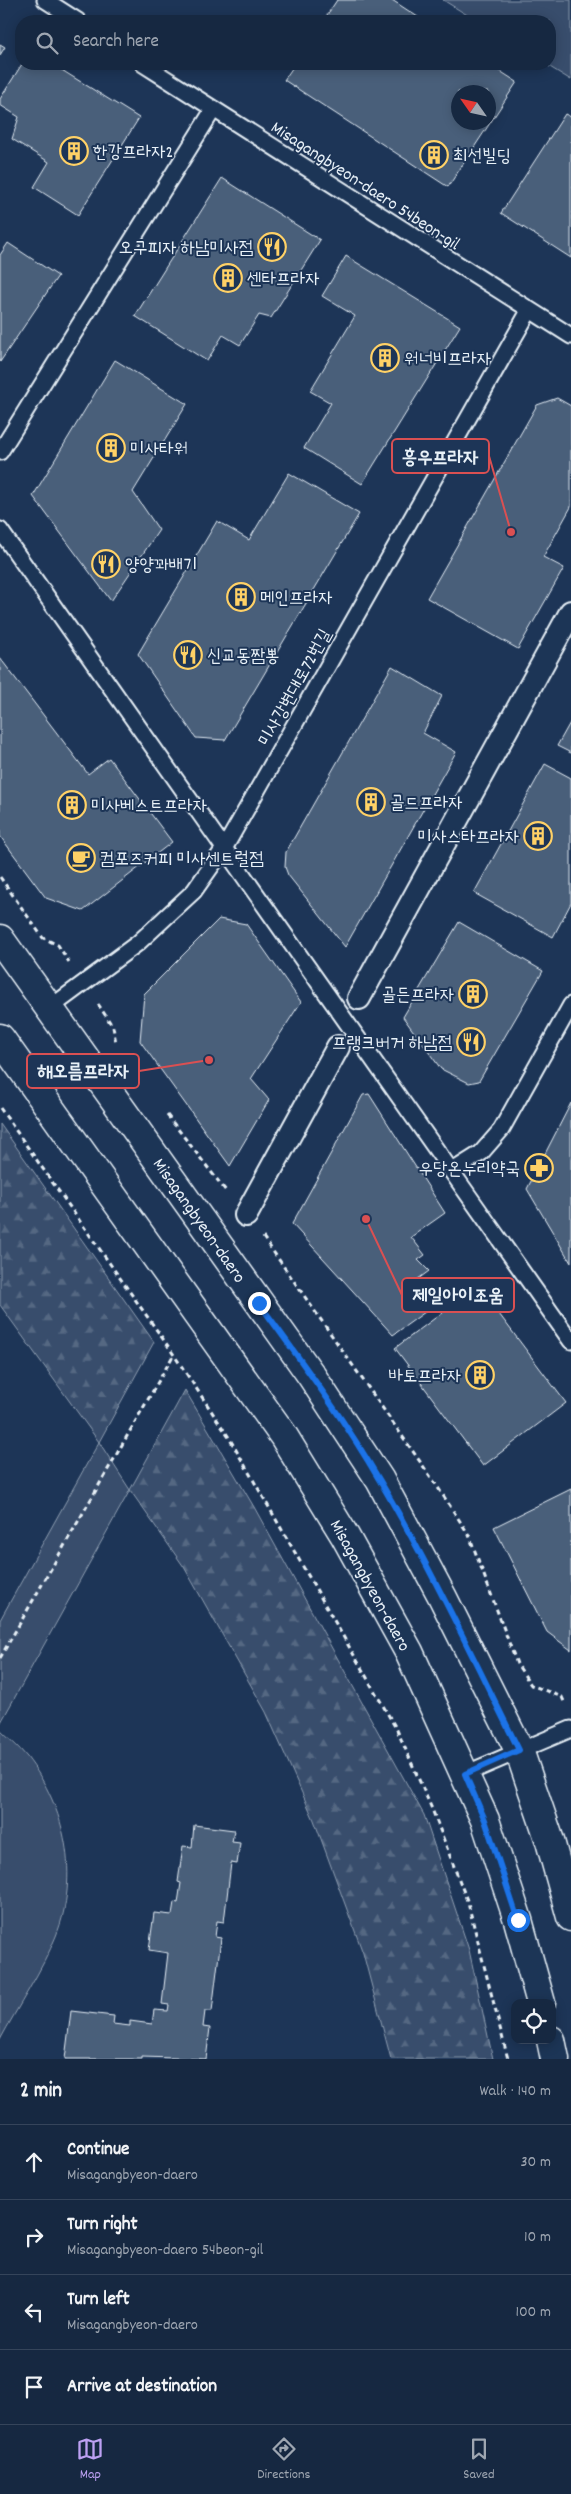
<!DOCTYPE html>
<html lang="en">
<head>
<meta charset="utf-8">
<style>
	body { margin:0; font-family:Dekko,"Poor Story",sans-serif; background:#23344c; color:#f1f3f6 }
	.controls { position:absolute; right:15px; bottom:15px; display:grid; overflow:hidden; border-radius:10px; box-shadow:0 2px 12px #0003 }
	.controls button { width:45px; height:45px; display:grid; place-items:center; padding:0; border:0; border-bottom:1px solid #35445a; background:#162841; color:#f1f3f6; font:25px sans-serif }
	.compass { position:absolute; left:451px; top:85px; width:45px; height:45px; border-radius:50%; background:#162841; box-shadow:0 2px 12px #0003; rotate:304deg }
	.stop { position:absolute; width:15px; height:15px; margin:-11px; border:4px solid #1a73e8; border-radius:50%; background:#fff }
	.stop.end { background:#1a73e8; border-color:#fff; box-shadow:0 1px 5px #0008 }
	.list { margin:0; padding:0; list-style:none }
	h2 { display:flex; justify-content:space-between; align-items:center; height:65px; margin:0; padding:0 20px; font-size:21px }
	h2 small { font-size:16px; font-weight:400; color:#9ea6b1 }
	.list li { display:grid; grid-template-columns:32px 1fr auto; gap:15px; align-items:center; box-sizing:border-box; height:75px; padding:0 20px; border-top:1px solid #35445a }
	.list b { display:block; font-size:19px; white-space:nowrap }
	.list p { margin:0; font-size:16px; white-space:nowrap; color:#9ea6b1 }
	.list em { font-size:16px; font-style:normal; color:#9ea6b1 }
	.icon { flex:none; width:28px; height:28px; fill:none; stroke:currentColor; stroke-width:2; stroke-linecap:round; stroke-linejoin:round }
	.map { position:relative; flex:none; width:571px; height:2059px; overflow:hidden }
	.search { position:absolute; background:#162841; box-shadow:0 2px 12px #0003; left:15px; right:15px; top:15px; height:55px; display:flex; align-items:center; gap:12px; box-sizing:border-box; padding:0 18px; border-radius:20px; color:#9ea6b1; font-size:19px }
	.sheet { height:365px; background:#162841 }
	nav { display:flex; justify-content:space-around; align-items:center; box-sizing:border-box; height:70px; border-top:1px solid #35445a; background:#162841; font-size:14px; color:#9ea6b1 }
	nav a { display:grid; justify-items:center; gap:2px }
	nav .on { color:#bca0f2 }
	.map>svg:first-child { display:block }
	.forest { fill:url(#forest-firs); stroke:#909fb2 }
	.park { fill:#374d6c; stroke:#909fb2 }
	.building { fill:#495e7a; stroke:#e8f1f8; fill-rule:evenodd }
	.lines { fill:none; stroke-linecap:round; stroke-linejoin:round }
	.service-casing { stroke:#e8f1f8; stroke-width:19 }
	.pedestrian-casing { stroke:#e8f1f8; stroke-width:26 }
	.secondary-casing { stroke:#e8f1f8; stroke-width:31 }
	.path { stroke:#e8f1f8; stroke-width:3; stroke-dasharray:5 4; stroke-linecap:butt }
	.service { stroke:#1d3557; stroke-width:15 }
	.pedestrian { stroke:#1d3557; stroke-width:22 }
	.secondary { stroke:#1d3557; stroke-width:28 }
	.route { stroke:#1a73e8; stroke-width:6 }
	.labels { text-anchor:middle; stroke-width:4; stroke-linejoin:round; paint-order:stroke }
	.poi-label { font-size:18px; fill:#e8f1f8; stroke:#1d3557; text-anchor:start }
	.street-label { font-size:18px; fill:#e8f1f8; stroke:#1d3557 }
	.leader { fill:none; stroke:#da5052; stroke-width:2 }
	.callout-dot { fill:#da5052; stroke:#1d3557; stroke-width:2 }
	.callout { fill:#1d3557; stroke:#da5052; stroke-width:2 }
	.callout-label { font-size:19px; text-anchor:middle; font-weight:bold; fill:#e8f1f8 }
</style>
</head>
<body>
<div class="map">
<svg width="571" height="2059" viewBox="0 0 571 2059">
	<defs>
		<pattern id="forest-firs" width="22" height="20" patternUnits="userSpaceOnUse" patternTransform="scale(1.25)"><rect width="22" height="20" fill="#374d6c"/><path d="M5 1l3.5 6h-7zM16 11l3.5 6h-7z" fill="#546782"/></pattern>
	</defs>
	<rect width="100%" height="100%" fill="#1d3557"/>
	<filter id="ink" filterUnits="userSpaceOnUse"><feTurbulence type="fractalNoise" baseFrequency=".02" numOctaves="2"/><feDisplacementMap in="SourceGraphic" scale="10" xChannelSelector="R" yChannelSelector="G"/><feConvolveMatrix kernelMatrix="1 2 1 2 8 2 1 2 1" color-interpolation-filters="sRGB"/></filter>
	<g filter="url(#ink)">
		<!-- forest -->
		<g class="forest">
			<polygon points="0,1124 154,1342 99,1442 0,1305"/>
			<polygon points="185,1390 254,1507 424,1815 469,1950 493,2059 391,2059 363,1953 314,1820 266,1712 184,1567 130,1490"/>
		</g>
		<!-- park -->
		<g class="park">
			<polygon points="443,0 571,0 571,80 545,64 550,64 550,21 477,21"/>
			<polygon points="99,1442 130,1490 0,1724 0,1620"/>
			<path d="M0,1730c9,9 19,17 27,27 39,51 53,119 29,179 -13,33 -39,72 -56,104z"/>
		</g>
		<!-- building -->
		<g class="building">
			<polygon points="337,0 392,0 424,21 323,21"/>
			<polygon points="0,44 5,47 0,55"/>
			<polygon points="22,64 52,64 139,118 78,215 34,187 49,162 12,139 19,117 0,105 0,99"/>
			<path d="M295,64h194l28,18 -69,105 -164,-107zM458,92h30v30h-30z"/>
			<polygon points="565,114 571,117 571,258 501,213"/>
			<polygon points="222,178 320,240 271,318 259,315 240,345 223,335 207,361 135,316"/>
			<polygon points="8,243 58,276 0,362 0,255"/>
			<polygon points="346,256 460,326 362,484 304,448 331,403 310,391 355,316 322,296"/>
			<polygon points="115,360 187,404 133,492 159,530 111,601 33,496"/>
			<polygon points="557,398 571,406 571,507 543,557 564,568 518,649 427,598 537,405"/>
			<polygon points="289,473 359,514 225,740 196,738 138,654 217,521 249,540"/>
			<polygon points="0,658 88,774 109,758 172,842 83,911 46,898 0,836"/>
			<polygon points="392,666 442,696 423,733 456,752 345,947 288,875 285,867 286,852"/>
			<polygon points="571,721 571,753 557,746"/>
			<polygon points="545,764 571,778 571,903 553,937 474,893"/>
			<polygon points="219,919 246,924 301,1002 251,1079 269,1100 230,1166 140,1041 144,994"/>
			<polygon points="459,922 543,971 479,1081 469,1083 441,1069 403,1017"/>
			<polygon points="369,1094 445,1213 411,1237 425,1255 418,1260 429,1271 406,1288 425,1312 393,1335 292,1224 363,1095"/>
			<polygon points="571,1103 571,1263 527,1189"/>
			<polygon points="478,1286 566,1403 483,1466 395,1348"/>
			<polygon points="571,1489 571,1650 547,1632 494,1527"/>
			<polygon points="194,1825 234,1830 232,1842 240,1843 237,1864 231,1863 224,1922 217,1921 215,1937 221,1938 212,2011 205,2011 203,2027 210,2028 206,2059 142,2057 142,2059 65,2059 71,2011 114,2016 113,2024 130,2026 130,2021 152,2024 154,2010 168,2011 169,2005 162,2004 168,1953 149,1950 154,1913 172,1915 174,1902 178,1903 181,1883 178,1882 183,1846 192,1847"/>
		</g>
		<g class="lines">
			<defs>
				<g id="service">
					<polyline points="45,0 78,21"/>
					<polyline points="143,64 571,336"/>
					<polyline points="0,452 213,110"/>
					<path d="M0,530c191,270 382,540 571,811"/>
					<polyline points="50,1008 138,943 194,891 225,847 529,311"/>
					<polyline points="454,1170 481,1153 501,1130 571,1005"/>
					<polyline points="465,1774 571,1729"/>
				</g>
				<g id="pedestrian">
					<polyline points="359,998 571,612"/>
					<polyline points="246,1215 338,1047"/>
				</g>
				<g id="secondary">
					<polyline points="0,939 311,1375 380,1480 442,1596 519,1750 550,1841 571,1917"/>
					<polyline points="0,1038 283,1435 345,1536 409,1652 485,1820 518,1920 541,2003"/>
					<polyline points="551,2040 555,2059"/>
				</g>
			</defs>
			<!-- service casing -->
			<use href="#service" class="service-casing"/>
			<!-- pedestrian casing -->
			<use href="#pedestrian" class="pedestrian-casing"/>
			<!-- secondary casing -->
			<use href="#secondary" class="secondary-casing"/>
			<!-- path -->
			<g class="path">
				<polyline points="0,877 43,938 58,945 69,962"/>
				<polyline points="98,1004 113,1027 116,1043"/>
				<polyline points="0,1108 168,1346 228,1436 397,1730 432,1809 468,1903 508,2059"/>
				<polyline points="167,1115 226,1191"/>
				<polyline points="263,1237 435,1483 469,1535 517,1664 531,1685 562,1697 565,1704"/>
				<polyline points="0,1658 174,1354"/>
			</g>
			<!-- service -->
			<use href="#service" class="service"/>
			<!-- pedestrian -->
			<use href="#pedestrian" class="pedestrian"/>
			<!-- secondary -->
			<use href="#secondary" class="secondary"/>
		</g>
	</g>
	<g class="lines" filter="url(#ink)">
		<!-- route -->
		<path class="route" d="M259,1303c42,58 85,116 121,178 51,87 94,179 139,269l-54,24 20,46 33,100"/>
	</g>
	<!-- icons -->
	<defs>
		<symbol id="building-ring" viewBox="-11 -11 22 22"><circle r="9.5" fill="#1d3557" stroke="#ffd166" stroke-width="1.5"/><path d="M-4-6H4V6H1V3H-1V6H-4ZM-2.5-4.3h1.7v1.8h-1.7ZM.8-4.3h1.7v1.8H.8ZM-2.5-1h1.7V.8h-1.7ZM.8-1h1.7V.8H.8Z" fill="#ffd166"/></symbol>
		<symbol id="restaurant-ring" viewBox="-11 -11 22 22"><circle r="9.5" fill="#1d3557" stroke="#ffd166" stroke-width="1.5"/><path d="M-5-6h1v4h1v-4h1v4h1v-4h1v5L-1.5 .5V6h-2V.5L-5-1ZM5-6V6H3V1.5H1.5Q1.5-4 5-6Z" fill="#ffd166"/></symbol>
		<symbol id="cafe-ring" viewBox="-11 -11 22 22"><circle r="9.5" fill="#1d3557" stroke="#ffd166" stroke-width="1.5"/><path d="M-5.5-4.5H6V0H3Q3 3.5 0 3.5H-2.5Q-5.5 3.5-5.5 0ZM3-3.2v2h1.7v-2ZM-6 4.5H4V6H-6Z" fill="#ffd166"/></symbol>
		<symbol id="pharmacy-ring" viewBox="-11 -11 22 22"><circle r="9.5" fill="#1d3557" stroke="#ffd166" stroke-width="1.5"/><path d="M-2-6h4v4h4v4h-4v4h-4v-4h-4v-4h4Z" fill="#ffd166"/></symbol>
	</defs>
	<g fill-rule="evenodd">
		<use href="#building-ring" x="58" y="135" width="32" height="32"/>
		<use href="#building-ring" x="418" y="139" width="32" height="32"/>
		<use href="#restaurant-ring" x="256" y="231" width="32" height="32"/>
		<use href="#building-ring" x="212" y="262" width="32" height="32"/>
		<use href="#building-ring" x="369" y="342" width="32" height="32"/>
		<use href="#building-ring" x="95" y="432" width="32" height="32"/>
		<use href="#restaurant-ring" x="90" y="548" width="32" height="32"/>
		<use href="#building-ring" x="225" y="581" width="32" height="32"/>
		<use href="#restaurant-ring" x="172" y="639" width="32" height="32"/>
		<use href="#building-ring" x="355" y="786" width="32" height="32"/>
		<use href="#building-ring" x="56" y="789" width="32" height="32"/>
		<use href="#building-ring" x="522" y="820" width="32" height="32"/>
		<use href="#cafe-ring" x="65" y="842" width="32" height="32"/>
		<use href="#building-ring" x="457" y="978" width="32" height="32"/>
		<use href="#restaurant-ring" x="455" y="1026" width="32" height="32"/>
		<use href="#pharmacy-ring" x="523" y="1152" width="32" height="32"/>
		<use href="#building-ring" x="464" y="1359" width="32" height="32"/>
	</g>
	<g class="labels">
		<!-- poi labels -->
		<g class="poi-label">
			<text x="93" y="157">한강프라자2</text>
			<text x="453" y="161">최선빌딩</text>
			<text x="253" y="253" text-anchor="end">오구피자 하남미사점</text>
			<text x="247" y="284">센타프라자</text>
			<text x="404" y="364">워너비프라자</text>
			<text x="130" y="454">미사타워</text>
			<text x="125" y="570">양양꽈배기</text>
			<text x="260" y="603">메인프라자</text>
			<text x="207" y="661">신교동짬뽕</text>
			<text x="390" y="808">골드프라자</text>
			<text x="91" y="811">미사베스트프라자</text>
			<text x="519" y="842" text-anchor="end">미사스타프라자</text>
			<text x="100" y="864">컴포즈커피 미사센트럴점</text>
			<text x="454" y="1000" text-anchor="end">골든프라자</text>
			<text x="452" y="1048" text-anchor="end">프랭크버거 하남점</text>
			<text x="520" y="1174" text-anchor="end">우당온누리약국</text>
			<text x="461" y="1381" text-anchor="end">바토프라자</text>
		</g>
		<!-- street labels -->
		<g class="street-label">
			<text transform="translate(366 185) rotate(33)" y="6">Misagangbyeon-daero 54beon-gil</text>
			<text transform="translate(294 687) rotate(-61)" y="6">미사강변대로72번길</text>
			<text transform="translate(200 1220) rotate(55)" y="6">Misagangbyeon-daero</text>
			<text transform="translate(371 1585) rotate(61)" y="6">Misagangbyeon-daero</text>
		</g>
	</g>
	<!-- callouts -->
	<path class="leader" d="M511 532L489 456M209 1060L139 1071M366 1219L402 1295"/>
	<g class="callout-dot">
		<circle cx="511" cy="532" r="5"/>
		<circle cx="209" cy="1060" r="5"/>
		<circle cx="366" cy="1219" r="5"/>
	</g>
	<g class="callout">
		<rect x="392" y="439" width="97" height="34" rx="5"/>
		<rect x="27" y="1054" width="112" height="34" rx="5"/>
		<rect x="402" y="1278" width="112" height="34" rx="5"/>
	</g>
	<g class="callout-label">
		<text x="440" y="463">흥우프라자</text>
		<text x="83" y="1077">해오름프라자</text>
		<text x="458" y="1301">제일아이조움</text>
	</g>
</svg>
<div class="controls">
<button><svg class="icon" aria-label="locate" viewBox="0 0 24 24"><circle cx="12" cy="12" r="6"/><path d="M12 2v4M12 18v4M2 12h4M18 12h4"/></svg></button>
</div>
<svg class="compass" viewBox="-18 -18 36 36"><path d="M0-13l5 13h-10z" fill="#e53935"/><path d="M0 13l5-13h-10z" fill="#9ea6b1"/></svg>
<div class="stop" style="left:518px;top:1920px"></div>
<div class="stop end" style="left:259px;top:1303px"></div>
<div class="search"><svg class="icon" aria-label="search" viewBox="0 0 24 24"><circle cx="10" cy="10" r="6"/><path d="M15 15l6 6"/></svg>Search here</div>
</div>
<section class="sheet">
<h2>2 min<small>Walk · 140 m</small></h2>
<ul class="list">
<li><svg class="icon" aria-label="ahead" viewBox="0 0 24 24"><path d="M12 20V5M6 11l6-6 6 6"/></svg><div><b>Continue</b><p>Misagangbyeon-daero</p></div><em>30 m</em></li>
<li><svg class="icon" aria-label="right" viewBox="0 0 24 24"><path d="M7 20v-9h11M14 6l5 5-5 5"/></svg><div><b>Turn right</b><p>Misagangbyeon-daero 54beon-gil</p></div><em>10 m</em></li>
<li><svg class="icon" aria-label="left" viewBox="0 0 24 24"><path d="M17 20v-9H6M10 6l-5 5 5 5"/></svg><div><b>Turn left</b><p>Misagangbyeon-daero</p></div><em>100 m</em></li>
<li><svg class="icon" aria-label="arrive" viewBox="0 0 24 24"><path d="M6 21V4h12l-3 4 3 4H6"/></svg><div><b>Arrive at destination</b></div></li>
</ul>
</section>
<nav>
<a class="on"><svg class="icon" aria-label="map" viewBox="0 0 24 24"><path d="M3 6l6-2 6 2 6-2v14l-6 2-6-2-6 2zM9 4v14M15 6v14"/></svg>Map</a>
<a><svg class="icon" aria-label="directions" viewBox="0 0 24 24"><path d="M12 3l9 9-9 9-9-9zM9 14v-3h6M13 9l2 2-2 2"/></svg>Directions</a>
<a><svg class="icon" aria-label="saved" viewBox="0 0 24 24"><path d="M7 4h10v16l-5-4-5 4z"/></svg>Saved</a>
</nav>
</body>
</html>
